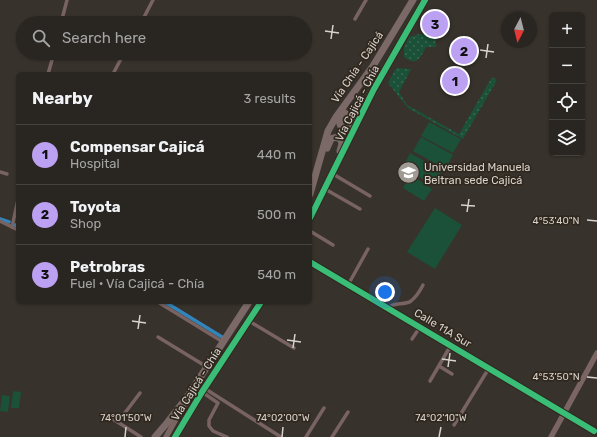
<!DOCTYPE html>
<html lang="en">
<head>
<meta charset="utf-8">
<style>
	body { margin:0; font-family:Rubik,sans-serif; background:#312e2a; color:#f1f3f6 }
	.controls { position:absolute; right:12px; top:12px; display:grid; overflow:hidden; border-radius:6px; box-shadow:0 1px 3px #0004 }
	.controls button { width:36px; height:36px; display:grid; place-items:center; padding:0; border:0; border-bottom:1px solid #45433f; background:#292621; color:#f1f3f6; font:20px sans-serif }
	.compass { position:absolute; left:501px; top:12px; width:36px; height:36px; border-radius:50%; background:#292621; box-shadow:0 1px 3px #0004; rotate:187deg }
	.you { position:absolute; left:385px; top:292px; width:14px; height:14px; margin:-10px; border:3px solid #fff; border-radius:50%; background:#1a73e8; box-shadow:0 0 0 6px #1a73e833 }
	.badge { display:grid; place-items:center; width:26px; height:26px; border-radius:50%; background:#bca0f2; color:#111; font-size:13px; font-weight:700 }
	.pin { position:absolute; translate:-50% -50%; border:2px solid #fff; box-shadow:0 1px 4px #0006 }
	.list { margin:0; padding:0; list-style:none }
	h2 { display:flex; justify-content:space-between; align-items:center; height:52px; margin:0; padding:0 16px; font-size:17px }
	h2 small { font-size:13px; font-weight:400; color:#a5a5a5 }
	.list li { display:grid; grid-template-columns:26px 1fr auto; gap:12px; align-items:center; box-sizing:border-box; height:60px; padding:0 16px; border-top:1px solid #45433f }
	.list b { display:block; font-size:15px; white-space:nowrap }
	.list p { margin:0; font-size:13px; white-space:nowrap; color:#a5a5a5 }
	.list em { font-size:13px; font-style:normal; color:#a5a5a5 }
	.icon { flex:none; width:22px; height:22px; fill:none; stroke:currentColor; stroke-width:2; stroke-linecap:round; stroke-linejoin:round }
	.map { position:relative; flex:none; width:597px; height:437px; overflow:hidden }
	.search { position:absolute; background:#292621; box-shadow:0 1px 3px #0004; left:16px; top:16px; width:296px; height:44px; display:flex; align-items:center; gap:10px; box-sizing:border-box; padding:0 14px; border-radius:22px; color:#a5a5a5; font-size:15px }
	.panel { position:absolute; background:#292621; box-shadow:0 1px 3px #0004; left:16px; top:72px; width:296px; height:232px; border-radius:6px }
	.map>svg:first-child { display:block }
	.grass { fill:url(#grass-dots) }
	.pitch { fill:#1a5138 }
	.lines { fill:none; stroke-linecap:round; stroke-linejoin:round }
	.canal { stroke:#3285bb; stroke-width:3.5 }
	.street { stroke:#786362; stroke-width:3.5 }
	.secondary { stroke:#7a6563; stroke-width:5.5 }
	.highway { stroke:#7b6967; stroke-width:7 }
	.cycleway-casing { stroke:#30281e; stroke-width:8 }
	.cycleway { stroke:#3abd76; stroke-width:6 }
	.ticks { fill:none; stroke:#d7d2cc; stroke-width:1.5 }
	.labels { text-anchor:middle; stroke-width:3.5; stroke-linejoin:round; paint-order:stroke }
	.street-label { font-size:11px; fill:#d7d2cc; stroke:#30281e }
	.poi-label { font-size:11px; fill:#d7d2cc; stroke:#30281e; text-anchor:start }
	.ticks-label { font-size:10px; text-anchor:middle; fill:#d7d2cc; stroke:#30281e; stroke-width:3.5; stroke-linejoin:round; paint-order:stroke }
</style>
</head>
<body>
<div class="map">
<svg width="597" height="437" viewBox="0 0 597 437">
	<defs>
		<pattern id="grass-dots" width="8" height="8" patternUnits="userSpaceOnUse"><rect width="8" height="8" fill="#1a5138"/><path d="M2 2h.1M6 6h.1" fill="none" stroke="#3b6954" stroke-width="1.8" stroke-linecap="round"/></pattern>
	</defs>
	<rect width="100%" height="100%" fill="#37322c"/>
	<!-- grass -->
	<g class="grass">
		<path d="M419,34l12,1 5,1v11h-10c-6,11 -9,20 -22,10v-9l5,-11z"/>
		<polygon points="396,68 411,69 399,92 407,105 459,134 492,77 497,80 463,139 408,108 388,83"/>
	</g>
	<!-- pitch -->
	<g class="pitch">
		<polygon points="429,122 461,139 453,153 421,136"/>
		<polygon points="421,137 453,155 445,169 413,151"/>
		<polygon points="410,153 442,171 434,185 402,168"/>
		<polygon points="411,175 432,189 424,201 403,188"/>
		<polygon points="435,208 462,225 435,269 407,252"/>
		<polygon points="13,391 21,392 19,408 11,408"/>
		<polygon points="2,395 10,396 8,412 0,411"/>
	</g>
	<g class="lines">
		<!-- canal -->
		<g class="canal">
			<polyline points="0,219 9,222"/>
			<polyline points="15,225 18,226"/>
			<polyline points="165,302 222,337"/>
		</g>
		<!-- street -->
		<g class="street">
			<polyline points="355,19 366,0"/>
			<polyline points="61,23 67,0"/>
			<polyline points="141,23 153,0"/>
			<polyline points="48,74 54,53"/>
			<polyline points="113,74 124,53"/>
			<polyline points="0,172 7,174"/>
			<polyline points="333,174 370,196"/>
			<polyline points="325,189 360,209"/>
			<polyline points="0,221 18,230"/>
			<polyline points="12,227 18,200"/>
			<polyline points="310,231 333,245"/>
			<polyline points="310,262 594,431"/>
			<polyline points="348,285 368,249"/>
			<polyline points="158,302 223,342"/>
			<path d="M388,308c6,-7 16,-2 23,-7 5,-4 9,-10 12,-16"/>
			<polyline points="249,321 294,348"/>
			<polyline points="158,337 207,367"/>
			<polyline points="412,339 420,327"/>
			<polyline points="439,366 452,374"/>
			<polyline points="430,381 451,345"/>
			<polyline points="204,388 281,437"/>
			<polyline points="202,392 218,403 209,420 209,426 213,431 227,437"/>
			<polyline points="105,414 141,437"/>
			<polyline points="118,422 140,393"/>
			<polyline points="454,425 489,368"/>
			<polyline points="306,437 324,408"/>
			<polyline points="332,437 348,412"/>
		</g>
		<!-- secondary -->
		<g class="secondary">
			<polyline points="166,437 185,403"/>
			<polyline points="551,437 597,353"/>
		</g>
		<!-- highway -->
		<g class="highway">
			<polyline points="345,113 339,121 341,127 347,129 350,127 354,120"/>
			<path d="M327,148l4,-9c6,-3 10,-1 11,5l-2,7"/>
			<polyline points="310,194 328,131 336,117 373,66 413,0"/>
			<polyline points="310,218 374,89 425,0"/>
			<polyline points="155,437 167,423 188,396 249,302"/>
			<polyline points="175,437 202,392 261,302"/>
		</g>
		<defs>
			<g id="cycleway">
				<polyline points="310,218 374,89 425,0"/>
				<polyline points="310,262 594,431"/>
				<polyline points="175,437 202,392 261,302"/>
			</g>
		</defs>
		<!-- cycleway casing -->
		<use href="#cycleway" class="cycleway-casing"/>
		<!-- cycleway -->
		<use href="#cycleway" class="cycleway"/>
	</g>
	<!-- ticks -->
	<path class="ticks" d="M325,31l14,2M331,39l2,-14M480,50l14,2M486,58l2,-14M461,205l14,1M467,212l2,-13M587,220l10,1M132,321l14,2M138,329l2,-14M287,340l14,2M293,348l2,-14M442,359l14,2M448,367l2,-14M587,377l10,1M125,437l1,-10M282,437l1,-10M439,437l2,-10"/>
	<!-- icons -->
	<defs>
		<symbol id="university-disc" viewBox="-11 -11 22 22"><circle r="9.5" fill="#9f9a94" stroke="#30281e"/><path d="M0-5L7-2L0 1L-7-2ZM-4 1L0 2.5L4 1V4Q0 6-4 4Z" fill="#fff"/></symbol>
	</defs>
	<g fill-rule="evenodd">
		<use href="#university-disc" x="396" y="160" width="25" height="25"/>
	</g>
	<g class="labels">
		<!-- street labels -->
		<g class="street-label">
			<text transform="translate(357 67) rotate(-56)" y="4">Vía Chía - Cajicá</text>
			<text transform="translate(357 103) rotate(-63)" y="4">Vía Cajicá - Chía</text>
			<text transform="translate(443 328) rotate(31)" y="4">Calle 11A Sur</text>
			<text transform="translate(196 384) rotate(-58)" y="4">Vía Cajicá - Chía</text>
		</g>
		<!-- poi labels -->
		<g class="poi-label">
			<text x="424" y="171">Universidad Manuela<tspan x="424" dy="13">Beltran sede Cajicá</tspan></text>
		</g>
	</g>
	<g class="ticks-label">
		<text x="556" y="224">4°53'40"N</text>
		<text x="556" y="380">4°53'50"N</text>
		<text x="126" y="421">74°01'50"W</text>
		<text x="283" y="421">74°02'00"W</text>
		<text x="441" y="421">74°02'10"W</text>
	</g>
</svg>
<div class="controls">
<button>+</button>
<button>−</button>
<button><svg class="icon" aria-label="locate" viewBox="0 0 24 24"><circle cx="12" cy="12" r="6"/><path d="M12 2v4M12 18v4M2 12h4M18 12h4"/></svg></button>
<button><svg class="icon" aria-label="layers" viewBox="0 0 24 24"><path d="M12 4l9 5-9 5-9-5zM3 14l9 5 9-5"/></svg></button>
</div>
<svg class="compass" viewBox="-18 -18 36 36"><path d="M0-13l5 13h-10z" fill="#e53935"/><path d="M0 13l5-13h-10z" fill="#a5a5a5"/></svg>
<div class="you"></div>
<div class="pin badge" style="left:455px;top:81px">1</div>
<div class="pin badge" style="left:464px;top:51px">2</div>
<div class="pin badge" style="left:435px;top:24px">3</div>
<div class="search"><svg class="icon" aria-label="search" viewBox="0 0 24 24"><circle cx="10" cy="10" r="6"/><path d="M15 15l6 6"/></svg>Search here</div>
<section class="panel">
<h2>Nearby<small>3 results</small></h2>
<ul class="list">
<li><span class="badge">1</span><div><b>Compensar Cajicá</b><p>Hospital</p></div><em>440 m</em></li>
<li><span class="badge">2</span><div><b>Toyota</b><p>Shop</p></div><em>500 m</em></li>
<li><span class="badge">3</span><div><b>Petrobras</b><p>Fuel · Vía Cajicá - Chía</p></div><em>540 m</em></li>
</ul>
</section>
</div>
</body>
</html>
